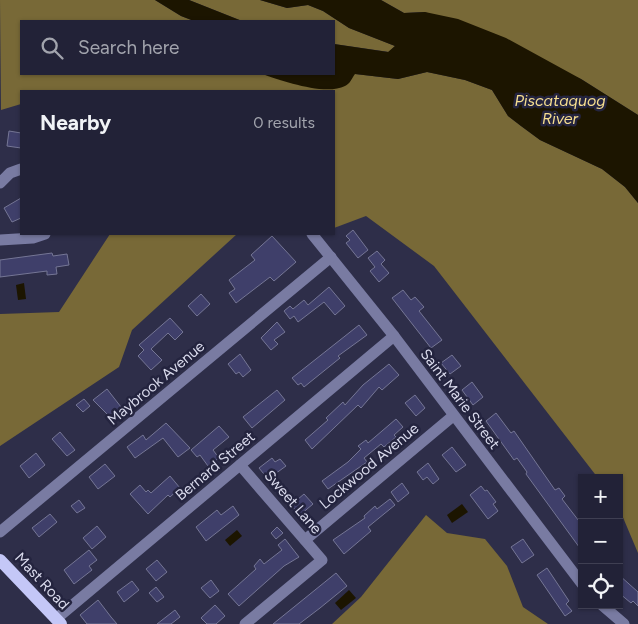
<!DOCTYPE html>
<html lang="en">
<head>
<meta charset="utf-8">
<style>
	body { margin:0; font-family:Figtree,sans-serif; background:#2a2a3f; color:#f1f3f6 }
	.controls { position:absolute; right:15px; bottom:15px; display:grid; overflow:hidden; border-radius:0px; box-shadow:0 1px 4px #0004 }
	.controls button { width:45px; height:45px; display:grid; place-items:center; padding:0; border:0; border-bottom:1px solid #3f3f52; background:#222237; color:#f1f3f6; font:25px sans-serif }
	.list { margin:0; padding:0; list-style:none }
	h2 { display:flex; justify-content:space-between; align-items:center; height:65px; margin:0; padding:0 20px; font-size:21px }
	h2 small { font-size:16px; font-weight:400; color:#a2a4ad }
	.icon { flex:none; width:28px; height:28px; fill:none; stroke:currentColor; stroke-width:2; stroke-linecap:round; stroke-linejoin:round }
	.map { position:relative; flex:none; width:638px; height:624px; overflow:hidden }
	.search { position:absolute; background:#222237; box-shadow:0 1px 4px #0004; left:20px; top:20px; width:315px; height:55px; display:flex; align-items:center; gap:12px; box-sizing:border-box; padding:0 18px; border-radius:0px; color:#a2a4ad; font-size:19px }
	.panel { position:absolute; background:#222237; box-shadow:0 1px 4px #0004; left:20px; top:90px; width:315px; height:145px; border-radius:0px }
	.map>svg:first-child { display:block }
	.forest { fill:#786937 }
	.water { fill:#1c1500 }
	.building { fill:#3f3f6a; stroke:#757695 }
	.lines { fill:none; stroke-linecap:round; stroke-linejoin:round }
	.minor { stroke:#797ba2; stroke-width:11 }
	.major { stroke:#c4c7f7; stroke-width:12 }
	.labels { text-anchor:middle; stroke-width:5; stroke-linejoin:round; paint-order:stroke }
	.street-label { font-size:15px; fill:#d9daec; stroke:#24243f }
	.water-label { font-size:16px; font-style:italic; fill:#f5dd8f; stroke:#24243f }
</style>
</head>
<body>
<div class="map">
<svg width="638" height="624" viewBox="0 0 638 624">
	<rect width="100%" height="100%" fill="#2e2e49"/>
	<!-- forest -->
	<g class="forest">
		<polygon points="0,0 155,0 181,16 194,21 21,21 21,74 355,74 398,79 427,72 465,80 492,90 508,116 521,126 540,140 602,169 625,187 638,203 638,553 619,508 619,478 598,478 434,266 366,216 334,228 334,91 21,91 21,104 1,110"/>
		<polygon points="189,0 260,0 287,8 308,5 323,11 349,28 395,46 389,52 334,44 334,21 242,21"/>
		<polygon points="381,0 638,0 638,115 581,79 425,12 404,13"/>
		<polygon points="110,234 237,234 132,330 119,367 0,446 0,314 59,312"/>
		<polygon points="426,515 447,533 485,539 507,566 523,607 548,624 332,624 361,597"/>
	</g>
	<!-- water -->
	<g class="water">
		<polygon points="155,0 189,0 242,21 194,21 181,16"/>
		<path d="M260,0h121l23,13 21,-1 33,7 48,19 75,41 57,36v88l-13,-16 -23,-18 -62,-29 -19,-14 -13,-10 -16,-26 -27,-10 -38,-8 -29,7 -43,-5c-3,4 -5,10 -10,12 -20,10 -62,-5 -83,-12h72v-30l54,8 7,-6 -46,-18 -26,-17 -15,-6 -21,3z"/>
		<polygon points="24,283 26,299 18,300 16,285"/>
		<polygon points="462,504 468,512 452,523 447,515"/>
		<polygon points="237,530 242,536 230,546 225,540"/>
		<polygon points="349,590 356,598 341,610 335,603"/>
	</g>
	<!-- building -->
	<g class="building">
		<polygon points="9,131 21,133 21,148 7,146"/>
		<polygon points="21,198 21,218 12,222 4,208"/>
		<polygon points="353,230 368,250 358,258 346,243 350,240 346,236"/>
		<polygon points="272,236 296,262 274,281 270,277 236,303 229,293 235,289 229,280 255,260 251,255"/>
		<polygon points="377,251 385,260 381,264 389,273 379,282 370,271 375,267 368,258"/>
		<polygon points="52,253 53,256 67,254 69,265 56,267 57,274 47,275 47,271 0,277 0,260"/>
		<polygon points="329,287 345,306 335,315 324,302 298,322 294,316 290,319 284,311 290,306 293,309 304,300 308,305"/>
		<polygon points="403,290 411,300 415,297 424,307 419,311 442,340 431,348 392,298"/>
		<polygon points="201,294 210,304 197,316 188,306"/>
		<polygon points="170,318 183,332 175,340 168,333 151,349 162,360 151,370 138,356 144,350 139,345"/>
		<polygon points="277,322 285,332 274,340 278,344 271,350 261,338"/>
		<polygon points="359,325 367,335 338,356 340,358 304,387 301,383 298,385 292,378"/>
		<polygon points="240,354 251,370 243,377 239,372 236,374 228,364"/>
		<polygon points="452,355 461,366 450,374 441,363"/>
		<polygon points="389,364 399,375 382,390 379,387 361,408 358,405 312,449 305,440 328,420 326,418 343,402 345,405 363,385"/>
		<polygon points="472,382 483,397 473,405 462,390"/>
		<polygon points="107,389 121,407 109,416 93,400"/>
		<polygon points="277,390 285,400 252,428 243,417"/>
		<polygon points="415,395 425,408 416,416 405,403"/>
		<polygon points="84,399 90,406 83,412 76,405"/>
		<polygon points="496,413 511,433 514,431 555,490 559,488 565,496 562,499 582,525 582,551 526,474 527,472 517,458 514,460 486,421"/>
		<polygon points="396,419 403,427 394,435 396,437 384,447 381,444 364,458 367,462 328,489 322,481 348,462 361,449 358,446 366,440 368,443"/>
		<polygon points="166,423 190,448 178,457 163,438 135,458 127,447 143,435 146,440"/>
		<polygon points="219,426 229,437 213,450 219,458 208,466 200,455 197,457 191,450"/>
		<polygon points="60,432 75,450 67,456 52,439"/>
		<polygon points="452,447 466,465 456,472 442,455"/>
		<polygon points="36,453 45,465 29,478 20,466"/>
		<polygon points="272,458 275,462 280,459 286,466 268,479 259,468"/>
		<polygon points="428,463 439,479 433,484 427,477 423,480 417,472"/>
		<polygon points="105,464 115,476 98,489 89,477"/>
		<polygon points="170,476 180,488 170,497 168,495 148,514 130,494 140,485 146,492 148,490 151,493"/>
		<polygon points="402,483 409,493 398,502 391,492"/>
		<polygon points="481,486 485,491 487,490 496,502 493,504 498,511 488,519 470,495"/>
		<polygon points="304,494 313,504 300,515 291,505"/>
		<polygon points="390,499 395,505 368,527 371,531 344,554 333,540 365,518 364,516 375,506 377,509"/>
		<polygon points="79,500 85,508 77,513 71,506"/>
		<polygon points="233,506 239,515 206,541 196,527 217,510 221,515"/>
		<polygon points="50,514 57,522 39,537 32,528"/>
		<polygon points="97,526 106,537 92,549 83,538"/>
		<polygon points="277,527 283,533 276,539 271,533"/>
		<polygon points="285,539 299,557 284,566 239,606 228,594 256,569 254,566 260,559 264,564 282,550 278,545"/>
		<polygon points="523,539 534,555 522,563 511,547"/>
		<polygon points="89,550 97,560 89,566 92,570 74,584 64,570"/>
		<polygon points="157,560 167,572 156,581 146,569"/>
		<polygon points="547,568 569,601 566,604 572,611 565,616 537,575"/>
		<polygon points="336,573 347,586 320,608 299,624 273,624"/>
		<polygon points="619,575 638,592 638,606 633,601 631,603 619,593"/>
		<polygon points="211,580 219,591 210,598 201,588"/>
		<polygon points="132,581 139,590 124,602 117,592"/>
		<polygon points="156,587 164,597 157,602 149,593"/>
		<polygon points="98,600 111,617 117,624 87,624 80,615"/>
		<polygon points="215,605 225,616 216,624 207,624 201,618"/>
		<polygon points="175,610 180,617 171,624 157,624"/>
	</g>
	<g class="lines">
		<!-- minor -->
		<g class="minor">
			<polyline points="0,183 10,173 21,169"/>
			<polyline points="312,234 394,336 582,584"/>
			<polyline points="0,240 33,238 45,234"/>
			<polyline points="240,465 322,560 245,624"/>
			<polyline points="0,532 331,257"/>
			<polyline points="305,540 453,416"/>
			<polyline points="602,605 624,624"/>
			<polyline points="56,619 394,336"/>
		</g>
		<!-- major -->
		<polyline class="major" points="0,560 61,624"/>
	</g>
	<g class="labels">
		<!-- street labels -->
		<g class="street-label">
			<text transform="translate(156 383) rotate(-40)" y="5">Maybrook Avenue</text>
			<text transform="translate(460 399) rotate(53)" y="5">Saint Marie Street</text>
			<text transform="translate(215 466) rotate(-40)" y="5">Bernard Street</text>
			<text transform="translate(369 466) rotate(-40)" y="5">Lockwood Avenue</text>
			<text transform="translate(293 502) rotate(49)" y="5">Sweet Lane</text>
			<text transform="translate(42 581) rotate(47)" y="5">Mast Road</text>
		</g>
		<!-- water labels -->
		<g class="water-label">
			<text x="560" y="106">Piscataquog<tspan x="560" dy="18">River</tspan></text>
		</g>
	</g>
</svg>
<div class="controls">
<button>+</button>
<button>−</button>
<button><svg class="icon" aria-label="locate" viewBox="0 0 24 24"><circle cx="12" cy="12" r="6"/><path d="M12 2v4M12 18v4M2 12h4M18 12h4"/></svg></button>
</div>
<div class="search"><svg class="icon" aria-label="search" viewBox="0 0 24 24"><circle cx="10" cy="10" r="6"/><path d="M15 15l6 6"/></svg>Search here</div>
<section class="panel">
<h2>Nearby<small>0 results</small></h2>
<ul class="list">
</ul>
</section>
</div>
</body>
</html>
